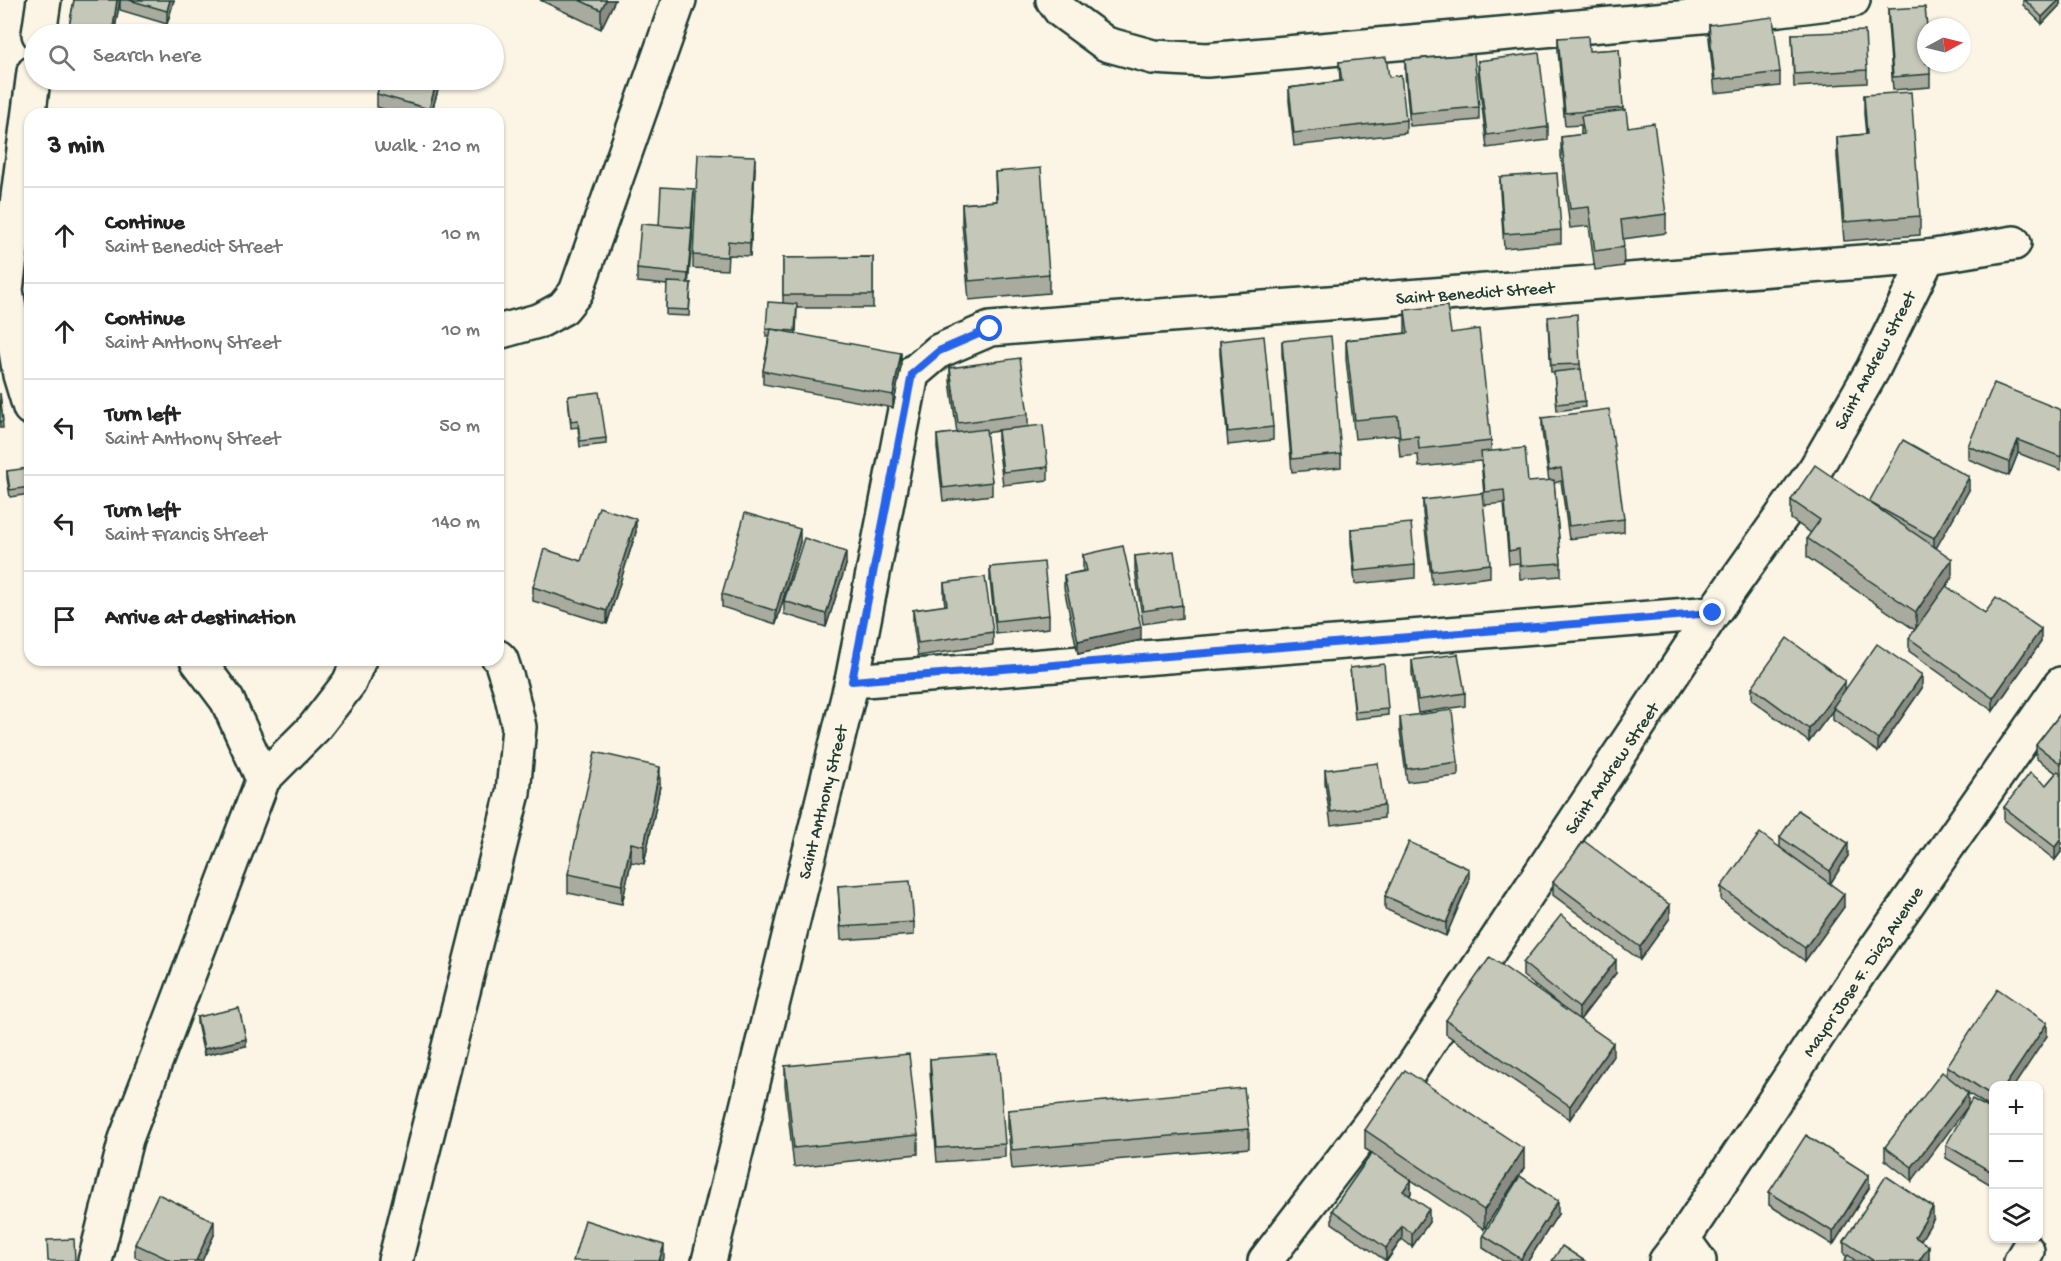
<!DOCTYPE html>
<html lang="en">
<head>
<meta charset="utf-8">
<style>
	body { margin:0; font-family:"Gochi Hand",sans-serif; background:#f6f6f6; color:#222 }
	.controls { position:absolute; right:18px; bottom:18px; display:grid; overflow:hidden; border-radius:12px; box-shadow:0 2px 4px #0004 }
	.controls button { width:54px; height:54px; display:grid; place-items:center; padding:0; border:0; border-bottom:2px solid #e0e0e0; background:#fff; color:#222; font:30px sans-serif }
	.compass { position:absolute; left:1917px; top:18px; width:54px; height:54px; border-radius:50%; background:#fff; box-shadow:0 2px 4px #0004; rotate:83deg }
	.stop { position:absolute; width:18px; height:18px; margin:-14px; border:4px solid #2563eb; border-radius:50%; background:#fff }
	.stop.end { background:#2563eb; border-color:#fff; box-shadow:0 2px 6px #0008 }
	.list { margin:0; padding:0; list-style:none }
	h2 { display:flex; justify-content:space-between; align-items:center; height:78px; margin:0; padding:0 24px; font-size:26px }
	h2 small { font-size:20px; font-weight:400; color:#767676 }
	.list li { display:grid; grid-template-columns:39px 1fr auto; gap:18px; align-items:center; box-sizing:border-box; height:96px; padding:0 24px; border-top:2px solid #e0e0e0 }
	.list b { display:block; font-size:22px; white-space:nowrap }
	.list p { margin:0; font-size:20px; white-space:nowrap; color:#767676 }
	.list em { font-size:20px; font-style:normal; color:#767676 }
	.icon { flex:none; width:33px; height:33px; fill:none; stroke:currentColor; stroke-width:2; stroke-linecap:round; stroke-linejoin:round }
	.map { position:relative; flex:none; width:2061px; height:1261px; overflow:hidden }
	.search { position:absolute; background:#fff; box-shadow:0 2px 4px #0004; left:24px; top:24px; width:480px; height:66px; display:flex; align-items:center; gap:15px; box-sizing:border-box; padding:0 21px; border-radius:33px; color:#767676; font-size:22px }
	.panel { position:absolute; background:#fff; box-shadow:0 2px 4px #0004; left:24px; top:108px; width:480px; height:558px; border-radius:18px }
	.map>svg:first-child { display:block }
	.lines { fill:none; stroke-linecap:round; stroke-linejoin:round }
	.street-casing { stroke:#1f3d34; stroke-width:38 }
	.secondary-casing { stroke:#1f3d34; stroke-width:38 }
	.street { stroke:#fcf5e5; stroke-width:33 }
	.secondary { stroke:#fcf5e5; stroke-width:33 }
	.wall { fill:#a9ab9f; stroke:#1f3d34; stroke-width:1.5 }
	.shaded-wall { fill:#8a8b82; stroke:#1f3d34; stroke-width:1.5 }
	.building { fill:#c5c7b9; stroke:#1f3d34; stroke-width:1.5 }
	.route { stroke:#2563eb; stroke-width:8 }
	.labels { text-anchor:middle; stroke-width:4.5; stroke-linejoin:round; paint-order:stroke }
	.street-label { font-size:18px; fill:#1f3d34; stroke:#fcf5e5 }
</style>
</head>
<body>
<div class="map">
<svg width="2061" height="1261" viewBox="0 0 2061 1261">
	<rect width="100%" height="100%" fill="#fcf5e5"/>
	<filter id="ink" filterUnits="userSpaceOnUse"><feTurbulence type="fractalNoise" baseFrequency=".0167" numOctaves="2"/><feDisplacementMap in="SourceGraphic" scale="12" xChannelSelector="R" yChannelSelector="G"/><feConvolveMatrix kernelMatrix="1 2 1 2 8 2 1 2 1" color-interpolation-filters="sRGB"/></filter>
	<g filter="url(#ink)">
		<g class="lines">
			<defs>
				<g id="street">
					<polyline points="1053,0 1061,11 1106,44 1153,57 1207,60 1780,9 1853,0"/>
					<polyline points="39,34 44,0"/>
					<polyline points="498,332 541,320 563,308 576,292 679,0"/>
					<polyline points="30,408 20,375 6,290 34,72"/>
					<polyline points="197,660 227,700 263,779"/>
					<polyline points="852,681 1713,613"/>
					<polyline points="1683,1239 1699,1261"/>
					<polyline points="95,1261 126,1139 263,779 314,728 349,683 359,660"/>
					<polyline points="395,1261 513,793 519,727 510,688 501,660 498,657"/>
					<polyline points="709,1261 852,681 912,374 939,351 990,329 1928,257 2014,243"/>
					<polyline points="1265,1261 1406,1077 1713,613 1816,468 1873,369 1928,257"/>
					<polyline points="2021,1261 2027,1251"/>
				</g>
				<polyline id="secondary" points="1666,1261 1683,1239 1861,970 2061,684"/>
			</defs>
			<!-- street casing -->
			<use href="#street" class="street-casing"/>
			<!-- secondary casing -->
			<use href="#secondary" class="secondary-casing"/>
			<!-- street -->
			<use href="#street" class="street"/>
			<!-- secondary -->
			<use href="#secondary" class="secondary"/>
		</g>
		<!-- wall -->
		<g class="wall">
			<polygon points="74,0 120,0 114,34 69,34 69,27"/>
			<polygon points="120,0 174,0 167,24 120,10"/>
			<polygon points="540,0 615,0 601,29"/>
			<polygon points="2023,0 2060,0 2060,5 2042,24 2023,5"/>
			<polygon points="1888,9 1930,74 1930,87 1893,90 1888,23"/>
			<polygon points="1709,25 1780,72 1780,86 1715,93 1709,38"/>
			<polygon points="1792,34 1867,70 1867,83 1794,87"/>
			<polygon points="1558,38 1589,51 1619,49 1623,111 1628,127 1666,214 1666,233 1623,239 1624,266 1595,270 1589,226 1570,228 1561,156 1561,137 1581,135 1581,125 1565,126 1558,51"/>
			<polygon points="1405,60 1479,107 1479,120 1410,126 1405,73"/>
			<polygon points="1478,61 1548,127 1548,140 1487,148 1478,74"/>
			<polygon points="1339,62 1389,77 1406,120 1406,133 1294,146 1289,101 1289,88 1340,81"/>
			<polygon points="381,80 441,80 431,114 400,114 377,107 377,94"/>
			<polygon points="1864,95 1920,216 1920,235 1844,241 1837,156 1837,137 1866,134 1864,114"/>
			<polygon points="755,169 750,256 728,255 727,270 693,268 693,255"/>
			<polygon points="995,172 1049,274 1049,293 969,300 962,223 962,204 996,201"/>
			<polygon points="1500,177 1561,230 1561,243 1504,248 1500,191"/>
			<polygon points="694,195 688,283 691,283 689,316 666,315 667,285 637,282 637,269 659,226"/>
			<polygon points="873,257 873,308 797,308 796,334 901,366 893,408 763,384 763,371 769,336 766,336 766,329 783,303 783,258"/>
			<polygon points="1405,310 1451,333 1491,441 1491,451 1528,482 1549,481 1542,431 1542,418 1624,519 1624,532 1569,539 1561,481 1554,483 1561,563 1561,576 1520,579 1519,563 1509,564 1504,503 1485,505 1481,461 1419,467 1418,455 1400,457 1398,435 1355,439 1346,359 1346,340 1405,333"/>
			<polygon points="1548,323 1580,364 1585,407 1557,411 1554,372 1558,372 1551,372"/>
			<polygon points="1220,341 1273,427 1273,440 1228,445 1220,354"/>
			<polygon points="1282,341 1341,454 1341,467 1292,472 1282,354"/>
			<polygon points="950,368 1028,414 1028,426 1048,467 1048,480 1003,485 998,443 998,431 986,433 992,482 992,495 943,501 937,448 937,435 957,433 950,381"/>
			<polygon points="0,393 3,428 0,428"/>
			<polygon points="568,396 606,438 606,444 580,447 578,427 571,428"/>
			<polygon points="2061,410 2061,470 2018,453 2009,476 1968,459 1968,446"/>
			<polygon points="7,471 30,483 30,494 10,497 7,478"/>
			<polygon points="1969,490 1936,548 1952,578 1943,591 2041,642 1993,711 1909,651 1909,638 1915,630 1807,557 1807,538 1811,533 1791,519 1791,500 1869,502"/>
			<polygon points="1423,500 1490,564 1490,577 1432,584 1423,513"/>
			<polygon points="1351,529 1415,565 1415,578 1355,584 1351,542"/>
			<polygon points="636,532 607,624 533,601 533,587"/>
			<polygon points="800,542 776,624 722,607 722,594"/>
			<polygon points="1083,555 1141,640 1078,654 1064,588 1064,575 1083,571"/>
			<polygon points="1135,556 1182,605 1182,618 1143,624 1135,569"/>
			<polygon points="846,565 826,627 784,614 784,601"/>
			<polygon points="990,567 1049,615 1049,628 996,634 990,580"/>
			<polygon points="944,583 993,632 993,645 918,656 913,623 913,610 945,606 944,597"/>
			<polygon points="1412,660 1465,693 1465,706 1418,713 1412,673"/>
			<polygon points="1350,668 1388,709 1388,715 1355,719"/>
			<polygon points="1752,687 1845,690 1922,688 1878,752 1833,720 1833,710 1809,742 1752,700"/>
			<polygon points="2061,713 2061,852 2055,860 2004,820 2004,807 2046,785 2056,773 2036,758 2036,745"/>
			<polygon points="1400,717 1458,762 1458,776 1407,782 1400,730"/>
			<polygon points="1325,770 1384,805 1384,818 1331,825 1325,783"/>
			<polygon points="660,786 644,864 631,862 622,904 568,893 568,874"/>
			<polygon points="1780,837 1848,856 1830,884 1844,907 1805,961 1721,900 1721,887 1780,847"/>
			<polygon points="1469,882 1446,936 1385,909 1385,896"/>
			<polygon points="1553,882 1670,918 1640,960 1553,895"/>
			<polygon points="838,886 914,922 914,935 841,940"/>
			<polygon points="1523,963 1616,973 1580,1020 1613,1056 1570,1119 1446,1034 1446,1020 1558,1004 1523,976"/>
			<polygon points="197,1017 246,1046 204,1055 197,1023"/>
			<polygon points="2047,1036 1994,1086 1994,1110 1968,1093 1912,1181 1885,1160 1885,1147 1947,1076 1947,1066"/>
			<polygon points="930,1059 1005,1144 1005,1157 937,1162 930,1072"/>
			<polygon points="785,1066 918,1135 918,1154 794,1167 785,1085"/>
			<polygon points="1008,1110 1249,1129 1249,1148 1012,1169 1008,1129"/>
			<polygon points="1994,1111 1993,1186 1946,1158 1946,1145"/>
			<polygon points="1365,1130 1524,1168 1484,1229 1411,1180 1411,1193 1410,1196 1429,1222 1412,1247 1402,1239 1387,1261 1386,1261 1332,1223 1332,1210 1372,1153 1365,1149"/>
			<polygon points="1869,1188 1833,1245 1769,1205 1769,1192"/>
			<polygon points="1558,1214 1528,1261 1503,1261 1483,1248 1483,1235"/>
			<polygon points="1933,1220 1920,1240 1929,1259 1927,1261 1844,1261 1847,1257 1844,1254 1844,1241"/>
			<polygon points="214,1235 202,1261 144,1261 135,1257 135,1244"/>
		</g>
		<!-- shaded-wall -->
		<g class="shaded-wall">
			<polygon points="117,0 120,0 114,34 112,34"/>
			<polygon points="170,0 174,0 167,24 167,11"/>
			<polygon points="606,0 615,0 601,29 601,10"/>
			<polygon points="2059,0 2060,0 2060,5 2042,24 2042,17"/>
			<polygon points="437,80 441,80 431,114 429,114 429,109"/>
			<polygon points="755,156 755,169 750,256 750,243"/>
			<polygon points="694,189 692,241 688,287 688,274"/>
			<polygon points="901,353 901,366 893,408 893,395"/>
			<polygon points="2018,440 2018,453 2009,476 2009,462"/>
			<polygon points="1969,477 1969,490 1934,552 1934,538"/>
			<polygon points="636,519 636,532 607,624 607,611"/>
			<polygon points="800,529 800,542 776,624 776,611"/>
			<polygon points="846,552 846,565 826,627 826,614"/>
			<polygon points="1952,559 1952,578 1916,631 1916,612"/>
			<polygon points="1141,627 1141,640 1078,654 1078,641"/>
			<polygon points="2041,629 2041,642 1993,711 1993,698"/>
			<polygon points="1922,675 1922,688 1878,752 1878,739"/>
			<polygon points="1845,681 1845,694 1833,707 1833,710 1809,742 1809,729"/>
			<polygon points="660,767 660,786 644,864 644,846"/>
			<polygon points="2061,839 2061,852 2055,860 2055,847"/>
			<polygon points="631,843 631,862 622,904 622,885"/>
			<polygon points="1848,843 1848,856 1830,884 1830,871"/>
			<polygon points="1469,869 1469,882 1446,936 1446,923"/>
			<polygon points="1844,894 1844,907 1805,961 1805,948"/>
			<polygon points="1670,905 1670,918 1640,960 1640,947"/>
			<polygon points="1616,960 1616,973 1579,1021 1579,1008"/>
			<polygon points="2047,1023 2047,1036 2014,1086 2005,1086"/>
			<polygon points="246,1039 246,1046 204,1055 204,1049"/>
			<polygon points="1613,1043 1613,1056 1570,1119 1570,1106"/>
			<polygon points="1968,1093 1968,1106 1912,1181 1912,1167"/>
			<polygon points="1524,1149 1524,1168 1484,1229 1484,1210"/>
			<polygon points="1869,1175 1869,1188 1833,1245 1833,1232"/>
			<polygon points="1411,1180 1411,1193 1403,1204 1403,1191"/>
			<polygon points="1558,1201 1558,1214 1528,1261 1521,1261 1521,1259"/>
			<polygon points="1933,1207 1933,1220 1915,1250 1915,1237"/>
			<polygon points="1429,1209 1429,1222 1412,1247 1412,1233"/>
			<polygon points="214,1221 214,1235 202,1261 196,1261"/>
			<polygon points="1402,1226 1402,1239 1386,1261 1386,1248"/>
			<polygon points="664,1245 664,1258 663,1261 659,1261"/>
			<polygon points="1929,1246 1929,1259 1927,1261 1919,1261"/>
		</g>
		<!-- building -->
		<g class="building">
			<polygon points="74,0 117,0 112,34 69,27"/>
			<polygon points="129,0 170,0 167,11"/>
			<polygon points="579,0 606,0 601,10"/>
			<polygon points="2025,0 2059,0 2042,17"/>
			<polygon points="1925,7 1927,27 1926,63 1930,63 1930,74 1893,77 1888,9"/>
			<polygon points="1773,17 1780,72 1715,80 1709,25"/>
			<polygon points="1865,31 1867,70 1794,74 1792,34"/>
			<polygon points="1588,36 1589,51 1619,49 1623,108 1565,113 1558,38"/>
			<polygon points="1539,53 1548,127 1487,135 1478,61"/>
			<polygon points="1474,54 1479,107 1410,113 1405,60"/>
			<polygon points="1386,57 1389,77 1401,75 1406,120 1294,133 1289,88 1342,81 1339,62"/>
			<polygon points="381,80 437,80 429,109 377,94"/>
			<polygon points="1911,92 1920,216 1844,222 1837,137 1867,134 1864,95"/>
			<polygon points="1626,110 1628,127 1654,123 1666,214 1621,220 1624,247 1595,251 1589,207 1570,209 1561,137 1584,134 1581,116"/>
			<polygon points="698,154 755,156 750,243 728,241 727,257 693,255"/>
			<polygon points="1041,168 1049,274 969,281 962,204 997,201 995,172"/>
			<polygon points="1557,173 1561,230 1504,234 1500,177"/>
			<polygon points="661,187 694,189 691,228 659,226"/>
			<polygon points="641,224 692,228 688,274 637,269"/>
			<polygon points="873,257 873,295 783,295 783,258"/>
			<polygon points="667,282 691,283 689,310 666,309"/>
			<polygon points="768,302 797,304 795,331 766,329"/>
			<polygon points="1447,306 1451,333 1479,329 1491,441 1419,449 1418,436 1400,438 1398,416 1355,420 1346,340 1408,333 1405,310"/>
			<polygon points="1577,314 1580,364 1551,365 1548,317"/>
			<polygon points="771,329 901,353 893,395 763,371"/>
			<polygon points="1264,336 1273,427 1228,432 1220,341"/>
			<polygon points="1331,336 1341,454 1292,459 1282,341"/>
			<polygon points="1020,358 1028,414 958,423 950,368"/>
			<polygon points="1581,369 1585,401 1557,404 1554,372"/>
			<polygon points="1994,383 2061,410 2061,457 2018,440 2009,462 1968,446"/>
			<polygon points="599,392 606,438 580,441 578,420 571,421 568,396"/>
			<polygon points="0,393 3,421 0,422"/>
			<polygon points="1609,409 1624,519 1569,526 1561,468 1549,471 1542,418"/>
			<polygon points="1043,425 1048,467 1003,472 998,430"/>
			<polygon points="986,429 992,482 943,488 937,435"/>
			<polygon points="1903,440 1969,477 1934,538 1869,502"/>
			<polygon points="1525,448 1528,482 1554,480 1561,563 1520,566 1519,549 1509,551 1504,490 1485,492 1481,452"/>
			<polygon points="1815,465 1952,559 1916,612 1807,538 1820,520 1791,500"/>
			<polygon points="28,468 30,487 10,490 7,471"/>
			<polygon points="1482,493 1490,564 1432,571 1423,500"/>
			<polygon points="599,507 636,519 607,611 533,587 544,549 581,561"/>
			<polygon points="745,513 800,529 776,611 722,594"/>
			<polygon points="1411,523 1415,565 1355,571 1351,529"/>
			<polygon points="804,538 846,552 826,614 784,601"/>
			<polygon points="1123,546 1141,627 1078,641 1064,575 1087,571 1083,555"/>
			<polygon points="1174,551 1182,605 1143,611 1135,556"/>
			<polygon points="1044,562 1049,615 996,621 990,567"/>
			<polygon points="985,577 993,632 918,643 913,610 947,605 944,583"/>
			<polygon points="1946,586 1985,613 1996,598 2041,629 1993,698 1909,638"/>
			<polygon points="1787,638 1845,681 1809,729 1752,687"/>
			<polygon points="1877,644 1922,675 1878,739 1833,707"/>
			<polygon points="1458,654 1465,693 1418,700 1412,660"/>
			<polygon points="1384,664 1388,709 1355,712 1350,668"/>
			<polygon points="1452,710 1458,762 1407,769 1400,717"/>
			<polygon points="2061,713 2061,764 2036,745"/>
			<polygon points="595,752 660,767 644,846 631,843 622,885 568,874"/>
			<polygon points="1378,763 1384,805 1331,812 1325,770"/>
			<polygon points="2058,771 2061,773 2061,839 2055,847 2004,807 2030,773 2046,785"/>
			<polygon points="1798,810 1848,843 1830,871 1780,837"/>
			<polygon points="1760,833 1844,894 1805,948 1721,887"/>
			<polygon points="1584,841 1670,905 1640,947 1553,882"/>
			<polygon points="1409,842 1469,869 1446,923 1385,896"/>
			<polygon points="910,881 914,922 841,927 838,886"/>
			<polygon points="1561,915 1616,960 1579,1008 1523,963"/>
			<polygon points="1490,957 1613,1043 1570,1106 1446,1020"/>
			<polygon points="1998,989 2047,1023 2005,1086 1994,1086 1994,1097 1947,1066"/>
			<polygon points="239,1008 246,1039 204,1049 197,1017"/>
			<polygon points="909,1054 918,1135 794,1148 785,1066"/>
			<polygon points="998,1054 1005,1144 937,1148 930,1059"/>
			<polygon points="1405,1070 1524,1149 1484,1210 1365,1130"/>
			<polygon points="1942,1072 1968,1093 1912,1167 1885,1147"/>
			<polygon points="1244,1088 1249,1129 1012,1150 1008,1110"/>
			<polygon points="1972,1099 1994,1111 1993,1173 1946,1145"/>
			<polygon points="1806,1135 1869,1175 1833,1232 1769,1192"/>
			<polygon points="1372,1153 1411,1180 1403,1191 1429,1209 1412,1233 1402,1226 1386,1248 1332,1210"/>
			<polygon points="1520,1176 1558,1201 1521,1259 1483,1235"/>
			<polygon points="1886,1176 1933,1207 1915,1237 1929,1246 1919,1261 1874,1261 1844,1241"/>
			<polygon points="158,1194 214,1221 196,1261 172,1261 135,1244"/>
			<polygon points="585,1220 664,1245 659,1261 573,1261"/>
			<polygon points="74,1239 75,1261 48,1261 47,1240"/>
			<polygon points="1562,1246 1585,1261 1552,1261"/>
			<polygon points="1848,1255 1856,1261 1844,1261"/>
		</g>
	</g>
	<g class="lines" filter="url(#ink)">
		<!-- route -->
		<polyline class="route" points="990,329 939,351 912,374 852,681 1713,613"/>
	</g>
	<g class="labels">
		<!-- street labels -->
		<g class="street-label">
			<text transform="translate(1475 292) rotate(-4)" y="6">Saint Benedict Street</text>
			<text transform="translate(1874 360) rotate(-62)" y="6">Saint Andrew Street</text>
			<text transform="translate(1611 768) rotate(-56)" y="6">Saint Andrew Street</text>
			<text transform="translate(822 802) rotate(-76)" y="6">Saint Anthony Street</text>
			<text transform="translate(1862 971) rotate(-56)" y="6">Mayor Jose F. Diaz Avenue</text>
		</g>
	</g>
</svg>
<div class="controls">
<button>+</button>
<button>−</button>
<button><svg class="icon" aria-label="layers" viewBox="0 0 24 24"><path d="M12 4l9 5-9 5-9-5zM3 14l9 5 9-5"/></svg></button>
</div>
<svg class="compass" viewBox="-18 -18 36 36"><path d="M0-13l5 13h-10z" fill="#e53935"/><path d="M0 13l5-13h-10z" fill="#767676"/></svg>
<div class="stop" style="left:990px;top:329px"></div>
<div class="stop end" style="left:1713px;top:613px"></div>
<div class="search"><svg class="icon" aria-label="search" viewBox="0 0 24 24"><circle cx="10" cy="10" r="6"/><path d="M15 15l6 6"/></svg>Search here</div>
<section class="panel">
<h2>3 min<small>Walk · 210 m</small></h2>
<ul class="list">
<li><svg class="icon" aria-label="ahead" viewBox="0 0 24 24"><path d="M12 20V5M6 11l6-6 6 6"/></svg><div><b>Continue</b><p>Saint Benedict Street</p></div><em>10 m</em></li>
<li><svg class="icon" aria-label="ahead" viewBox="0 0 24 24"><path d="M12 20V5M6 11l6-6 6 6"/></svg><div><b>Continue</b><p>Saint Anthony Street</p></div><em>10 m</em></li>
<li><svg class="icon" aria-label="left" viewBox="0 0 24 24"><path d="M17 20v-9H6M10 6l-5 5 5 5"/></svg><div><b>Turn left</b><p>Saint Anthony Street</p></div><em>50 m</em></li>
<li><svg class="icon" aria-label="left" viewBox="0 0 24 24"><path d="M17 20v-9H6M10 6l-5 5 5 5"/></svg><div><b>Turn left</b><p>Saint Francis Street</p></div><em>140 m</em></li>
<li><svg class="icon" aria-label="arrive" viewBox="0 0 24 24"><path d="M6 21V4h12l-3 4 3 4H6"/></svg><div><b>Arrive at destination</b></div></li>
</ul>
</section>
</div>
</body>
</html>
